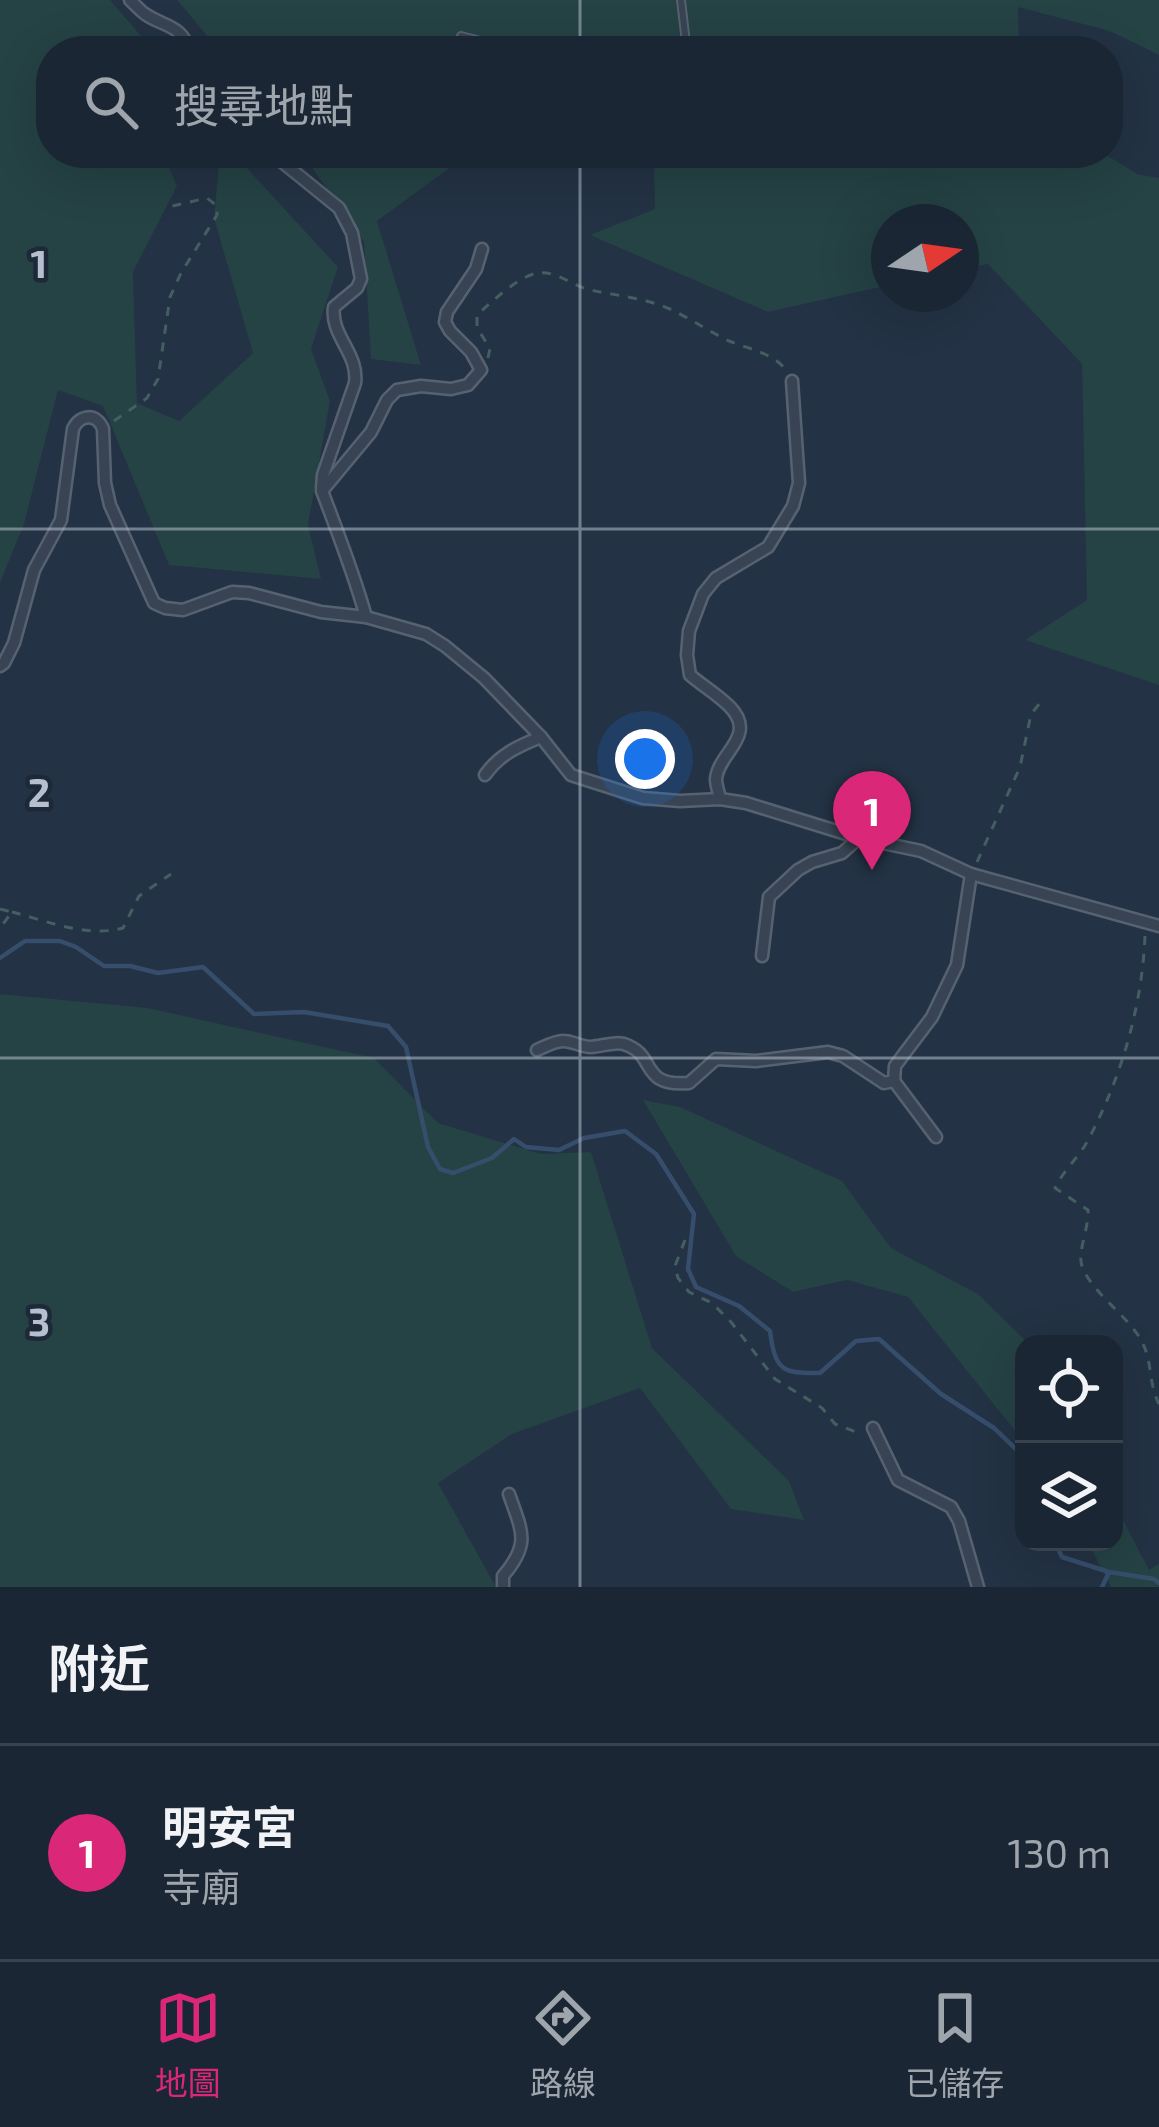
<!DOCTYPE html>
<html lang="zh-TW">
<head>
<meta charset="utf-8">
<style>
	body { margin:0; font-family:"Exo 2","Noto Sans TC",sans-serif; background:#27323f; color:#f1f3f6 }
	.controls { position:absolute; right:36px; bottom:36px; display:grid; overflow:hidden; border-radius:24px; box-shadow:0 12px 48px #0002 }
	.controls button { width:108px; height:108px; display:grid; place-items:center; padding:0; border:0; border-bottom:3px solid #38434e; background:#1a2633; color:#f1f3f6; font:60px sans-serif }
	.compass { position:absolute; left:871px; top:204px; width:108px; height:108px; border-radius:50%; background:#1a2633; box-shadow:0 12px 48px #0002; rotate:77deg }
	.you { position:absolute; left:645px; top:759px; width:42px; height:42px; margin:-30px; border:9px solid #fff; border-radius:50%; background:#1a73e8; box-shadow:0 0 0 18px #1a73e833 }
	.badge { display:grid; place-items:center; width:78px; height:78px; border-radius:50%; background:#db2777; color:#fff; font-size:39px; font-weight:700 }
	.pin { position:absolute; translate:-50% -99px; filter:drop-shadow(0 3px 6px #0008) }
	.pin::after { content:''; position:absolute; top:63px; width:42px; height:36px; background:inherit; clip-path:polygon(0 0,100% 0,50% 100%) }
	.list { margin:0; padding:0; list-style:none }
	h2 { display:flex; justify-content:space-between; align-items:center; height:156px; margin:0; padding:0 48px; font-size:51px }
	h2 small { font-size:39px; font-weight:400; color:#9fa5ac }
	.list li { display:grid; grid-template-columns:78px 1fr auto; gap:36px; align-items:center; box-sizing:border-box; height:216px; padding:0 48px; border-top:3px solid #38434e }
	.list b { display:block; font-size:45px; white-space:nowrap }
	.list p { margin:0; font-size:39px; white-space:nowrap; color:#9fa5ac }
	.list em { font-size:39px; font-style:normal; color:#9fa5ac }
	.icon { flex:none; width:66px; height:66px; fill:none; stroke:currentColor; stroke-width:2; stroke-linecap:round; stroke-linejoin:round }
	.map { position:relative; flex:none; width:1159px; height:1587px; overflow:hidden }
	.search { position:absolute; background:#1a2633; box-shadow:0 12px 48px #0002; left:36px; right:36px; top:36px; height:132px; display:flex; align-items:center; gap:30px; box-sizing:border-box; padding:0 42px; border-radius:48px; color:#9fa5ac; font-size:45px }
	.sheet { height:372px; background:#1a2633 }
	nav { display:flex; justify-content:space-around; align-items:center; box-sizing:border-box; height:168px; border-top:3px solid #38434e; background:#1a2633; font-size:33px; color:#9fa5ac }
	nav a { display:grid; justify-items:center; gap:6px }
	nav .on { color:#db2777 }
	.map>svg:first-child { display:block }
	.green { fill:#254244 }
	.lines { fill:none; stroke-linecap:round; stroke-linejoin:round }
	.stream { stroke:#364e6c; stroke-width:4.5 }
	.lane-casing { stroke:#566270; stroke-width:10 }
	.street-casing { stroke:#566270; stroke-width:15 }
	.path { stroke:#445f61; stroke-width:3; stroke-dasharray:9 9; stroke-linecap:butt }
	.lane { stroke:#384453; stroke-width:6 }
	.street { stroke:#384453; stroke-width:10 }
	.grid { fill:none; stroke:#b5bfcd; stroke-width:3; stroke-opacity:0.55 }
	.grid-label { font-size:39px; text-anchor:middle; font-weight:bold; fill:#b5bfcd; stroke:#1d2938; stroke-width:9; stroke-linejoin:round; paint-order:stroke }
</style>
</head>
<body>
<div class="map">
<svg width="1159" height="1587" viewBox="0 0 1159 1587">
	<rect width="100%" height="100%" fill="#233244"/>
	<!-- green -->
	<g class="green">
		<polygon points="0,0 110,0 154,51 51,51 51,153 163,153 177,186 133,272 137,403 179,421 253,353 214,218 220,153 233,153 338,267 311,349 330,401 308,525 321,579 169,565 103,406 58,390 24,524 0,583"/>
		<polygon points="177,0 1159,0 1159,55 1110,31 1018,7 1019,51 220,51"/>
		<polygon points="302,153 474,153 463,158 377,221 421,365 371,359 364,242"/>
		<polygon points="641,153 1103,153 1137,174 1159,178 1159,685 1025,640 1087,600 1082,364 988,264 961,269 961,222 889,222 889,285 768,312 590,235 655,209 654,160"/>
		<polygon points="0,994 148,1008 374,1058 438,1123 541,1154 591,1152 652,1348 789,1481 804,1520 731,1509 640,1388 512,1434 438,1483 496,1587 0,1587"/>
		<polygon points="643,1100 680,1107 842,1181 891,1248 978,1294 1029,1344 1024,1344 1024,1442 908,1297 847,1280 793,1292 736,1256"/>
		<polygon points="1114,1503 1149,1570 1159,1564 1159,1587 1111,1587 1088,1542 1114,1542"/>
	</g>
	<g class="lines">
		<!-- stream -->
		<g class="stream">
			<path d="M0,958l25,-17h35l16,6 28,19h26l28,7 45,-6 51,47 50,-2 84,14 18,21 22,100 12,22 13,4 39,-15 22,-19 12,8 33,3 25,-12 41,-7 31,23 38,60 -6,55 8,18 43,19 31,25c5,39 12,43 50,42l36,-32 23,-2 62,55 53,34 30,29"/>
			<polyline points="1055,1542 1062,1557 1109,1572 1154,1579 1159,1583"/>
			<polyline points="1102,1587 1109,1572"/>
		</g>
		<defs>
			<g id="lane">
				<polyline points="681,0 687,51"/>
				<polyline points="461,36 519,51"/>
			</g>
			<g id="street">
				<path d="M130,0c2,2 13,13 15,14 19,13 38,11 44,37"/>
				<path d="M271,153l68,55 13,25 9,46 -4,9 -23,19c-4,29 25,46 21,76l-32,92 -1,13"/>
				<path d="M366,617c-12,-43 -28,-84 -44,-126l49,-59 16,-32 10,-10 24,-4 30,3 17,-4 13,-15 -10,-18 -21,-21 -5,-9 2,-10 29,-43 6,-20"/>
				<path d="M0,666l4,-3 10,-20 20,-73 27,-50 12,-91c7,-15 24,-16 30,0l2,54 5,22 44,98 11,5 18,2 49,-18 17,1 72,19 45,5 60,17 19,12 39,32 57,59 30,38 72,23 37,3 40,-2 26,4 113,35 62,13 50,23 188,52"/>
				<path d="M485,775c14,-20 33,-29 56,-38"/>
				<path d="M720,799c-1,-7 -4,-13 -4,-20 2,-26 42,-43 14,-72 -12,-12 -27,-21 -40,-32l-3,-20 2,-24 14,-37 13,-16 52,-31 25,-41 6,-23 -7,-102"/>
				<polyline points="762,956 769,897 798,870 812,862 842,853 859,838"/>
				<path d="M537,1050c7,-3 18,-9 26,-9 10,0 18,6 28,6 13,-1 26,-7 38,-1 27,12 12,41 60,37l27,-24 40,2 72,-9 15,4 41,27 10,-2 1,-15 37,-49 25,-52 14,-91"/>
				<polyline points="894,1081 936,1137"/>
				<polyline points="873,1428 898,1480 951,1507 959,1521 978,1587"/>
				<path d="M503,1587v-11c28,-33 19,-44 6,-82"/>
			</g>
		</defs>
		<!-- lane casing -->
		<use href="#lane" class="lane-casing"/>
		<!-- street casing -->
		<use href="#street" class="street-casing"/>
		<!-- path -->
		<g class="path">
			<path d="M488,358l2,-10 -13,-20v-13c13,-12 43,-40 61,-42 18,-3 36,14 53,17 26,6 56,8 81,20 19,9 38,22 57,31 20,8 44,12 57,29"/>
			<polyline points="114,421 147,398 158,379 170,297 181,273 217,215 217,206 207,198 168,207"/>
			<polyline points="977,862 1020,767 1031,714 1040,703"/>
			<polyline points="0,909 12,912 0,928"/>
			<path d="M12,912c35,9 75,26 111,16l16,-32 32,-22"/>
			<path d="M1145,936c-3,71 -24,143 -58,206 -9,16 -24,29 -32,46l33,22c1,19 -11,42 -6,56 9,26 45,49 59,74 12,21 7,43 18,64"/>
			<polyline points="685,1240 675,1266 678,1278 689,1292 712,1303 731,1322 775,1379 822,1408 835,1424 861,1434"/>
		</g>
		<!-- lane -->
		<use href="#lane" class="lane"/>
		<!-- street -->
		<use href="#street" class="street"/>
	</g>
	<!-- grid -->
	<path class="grid" d="M580,0v51M580,153v1434M0,529h1159M0,1058h1159"/>
	<g class="grid-label">
		<text x="39" y="278">1</text>
		<text x="39" y="807">2</text>
		<text x="39" y="1336">3</text>
	</g>
</svg>
<div class="controls">
<button><svg class="icon" aria-label="locate" viewBox="0 0 24 24"><circle cx="12" cy="12" r="6"/><path d="M12 2v4M12 18v4M2 12h4M18 12h4"/></svg></button>
<button><svg class="icon" aria-label="layers" viewBox="0 0 24 24"><path d="M12 4l9 5-9 5-9-5zM3 14l9 5 9-5"/></svg></button>
</div>
<svg class="compass" viewBox="-18 -18 36 36"><path d="M0-13l5 13h-10z" fill="#e53935"/><path d="M0 13l5-13h-10z" fill="#9fa5ac"/></svg>
<div class="you"></div>
<div class="pin badge" style="left:872px;top:870px">1</div>
<div class="search"><svg class="icon" aria-label="search" viewBox="0 0 24 24"><circle cx="10" cy="10" r="6"/><path d="M15 15l6 6"/></svg>搜尋地點</div>
</div>
<section class="sheet">
<h2>附近<small></small></h2>
<ul class="list">
<li><span class="badge">1</span><div><b>明安宮</b><p>寺廟</p></div><em>130 m</em></li>
</ul>
</section>
<nav>
<a class="on"><svg class="icon" aria-label="map" viewBox="0 0 24 24"><path d="M3 6l6-2 6 2 6-2v14l-6 2-6-2-6 2zM9 4v14M15 6v14"/></svg>地圖</a>
<a><svg class="icon" aria-label="directions" viewBox="0 0 24 24"><path d="M12 3l9 9-9 9-9-9zM9 14v-3h6M13 9l2 2-2 2"/></svg>路線</a>
<a><svg class="icon" aria-label="saved" viewBox="0 0 24 24"><path d="M7 4h10v16l-5-4-5 4z"/></svg>已儲存</a>
</nav>
</body>
</html>
